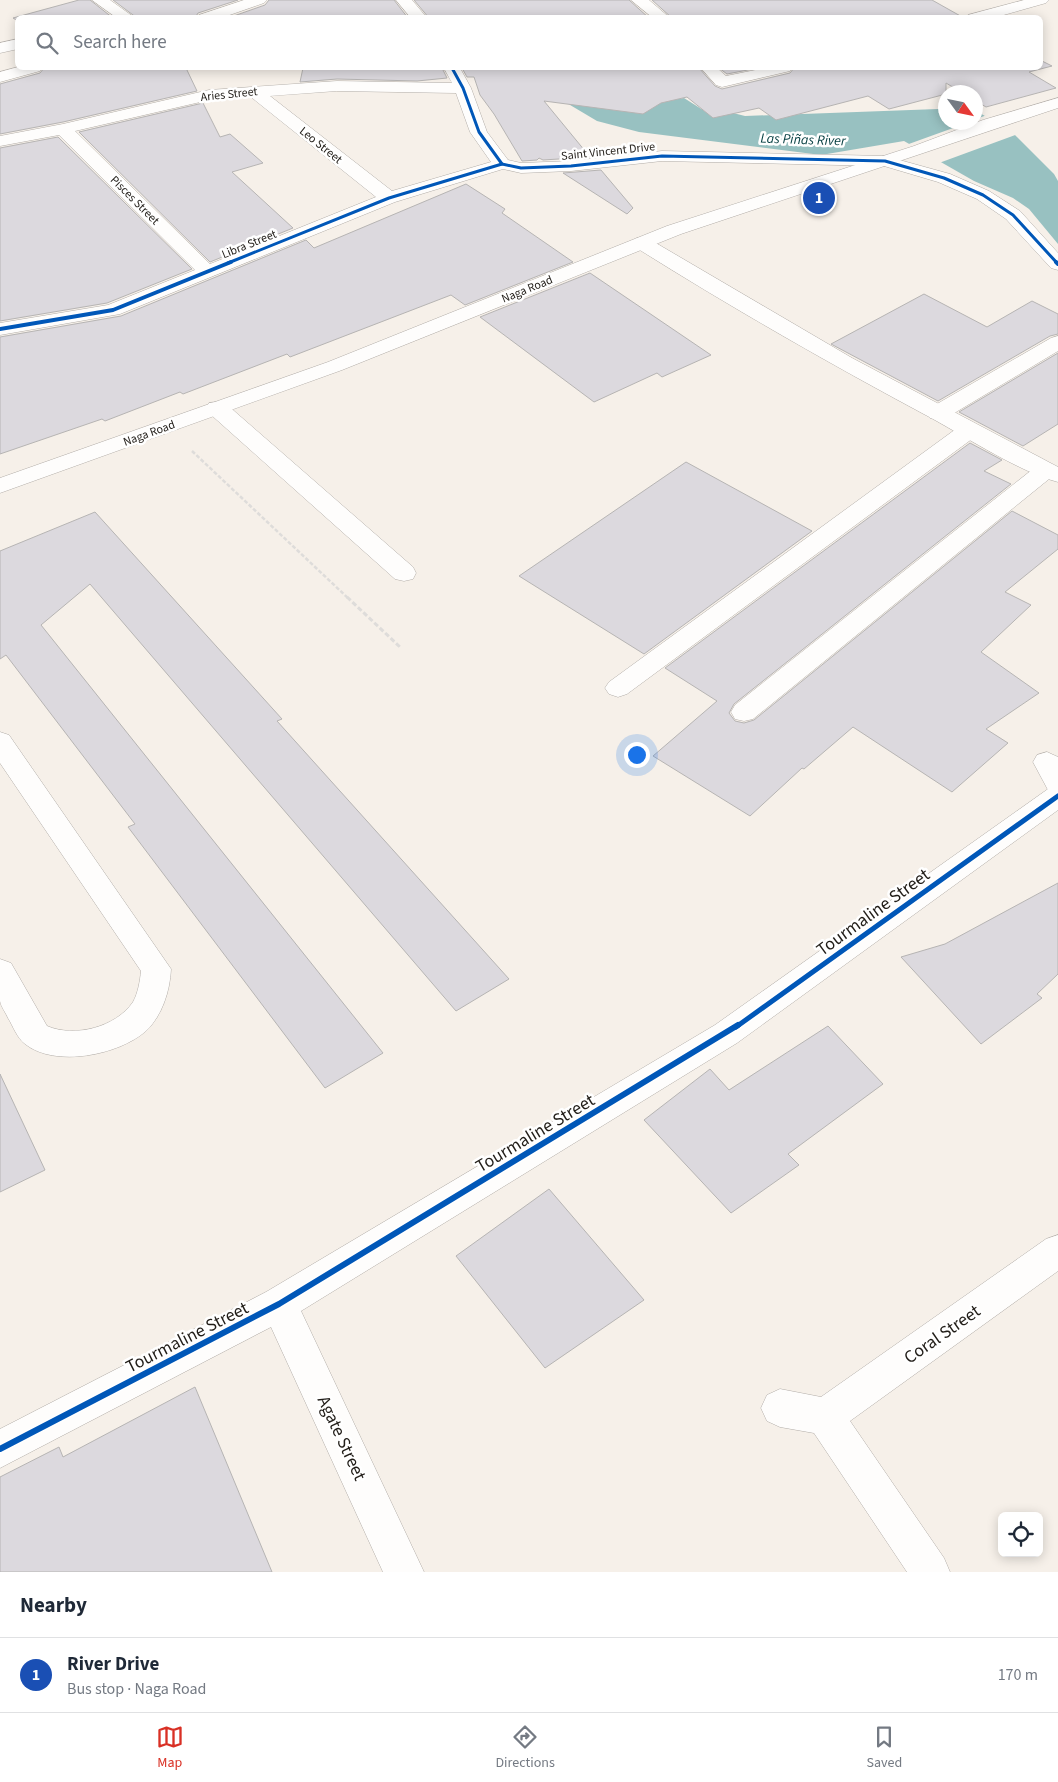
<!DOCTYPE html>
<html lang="en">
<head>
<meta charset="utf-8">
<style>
	body { margin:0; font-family:"Source Sans 3",sans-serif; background:#f2f2f3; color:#1f2937 }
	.controls { position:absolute; right:15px; bottom:15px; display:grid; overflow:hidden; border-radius:8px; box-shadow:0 2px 12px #0003 }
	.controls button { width:45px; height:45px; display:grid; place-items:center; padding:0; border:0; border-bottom:1px solid #e0e1e3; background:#fff; color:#1f2937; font:25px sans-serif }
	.compass { position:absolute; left:938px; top:85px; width:45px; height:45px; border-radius:50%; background:#fff; box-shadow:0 2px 12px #0003; rotate:123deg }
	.you { position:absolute; left:636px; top:754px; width:18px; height:18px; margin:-12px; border:4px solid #fff; border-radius:50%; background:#1a73e8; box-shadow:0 0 0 8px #1a73e833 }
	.badge { display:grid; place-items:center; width:32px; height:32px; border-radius:50%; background:#d93025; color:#fff; font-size:16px; font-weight:700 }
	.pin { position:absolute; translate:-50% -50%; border:2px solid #fff; box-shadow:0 1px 5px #0006 }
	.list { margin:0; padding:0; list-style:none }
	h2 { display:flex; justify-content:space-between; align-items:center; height:65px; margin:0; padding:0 20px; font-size:21px }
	h2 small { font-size:16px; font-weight:400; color:#747a83 }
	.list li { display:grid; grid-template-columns:32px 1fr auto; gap:15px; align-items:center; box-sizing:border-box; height:75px; padding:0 20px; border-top:1px solid #e0e1e3 }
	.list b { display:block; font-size:19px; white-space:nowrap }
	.list p { margin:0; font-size:16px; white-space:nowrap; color:#747a83 }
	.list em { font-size:16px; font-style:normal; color:#747a83 }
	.icon { flex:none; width:28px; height:28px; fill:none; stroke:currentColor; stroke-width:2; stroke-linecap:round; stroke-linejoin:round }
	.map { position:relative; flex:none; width:1058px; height:1572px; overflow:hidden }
	.search { position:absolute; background:#fff; box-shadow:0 2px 12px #0003; left:15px; right:15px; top:15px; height:55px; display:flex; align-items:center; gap:12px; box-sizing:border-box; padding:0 18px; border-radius:8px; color:#747a83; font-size:19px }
	.sheet { height:140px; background:#fff }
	nav { display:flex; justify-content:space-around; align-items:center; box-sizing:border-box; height:70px; border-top:1px solid #e0e1e3; background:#fff; font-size:14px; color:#747a83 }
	nav a { display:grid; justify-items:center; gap:2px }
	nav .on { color:#d93025 }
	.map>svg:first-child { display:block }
	.water { fill:#98c1c1 }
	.pier { fill:#f6f0e9 }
	.building { fill:#dcd9de; stroke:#b6b4b3 }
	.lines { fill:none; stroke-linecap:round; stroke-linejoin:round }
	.service-casing { stroke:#b2ada8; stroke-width:1 }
	.minor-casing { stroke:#b2ada8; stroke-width:1 }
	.secondary-casing { stroke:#b2ada8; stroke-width:1 }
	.path-far1 { stroke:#dedcda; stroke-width:2.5; stroke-dasharray:4 2; stroke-linecap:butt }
	.path { stroke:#dedcda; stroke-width:3; stroke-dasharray:5 2.5; stroke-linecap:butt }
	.service { fill:#fefdfc; fill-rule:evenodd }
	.minor { fill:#fefdfc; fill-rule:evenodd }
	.secondary { fill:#fefdfc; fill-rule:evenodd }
	.cycleway-far3-casing { stroke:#fff; stroke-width:5 }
	.cycleway-far2-casing { stroke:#fff; stroke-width:6 }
	.cycleway-far1-casing { stroke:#fff; stroke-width:8 }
	.cycleway-casing { stroke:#fff; stroke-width:9 }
	.cycleway-far3 { stroke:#0057b8; stroke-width:3 }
	.cycleway-far2 { stroke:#0057b8; stroke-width:4 }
	.cycleway-far1 { stroke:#0057b8; stroke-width:5 }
	.cycleway { stroke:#0057b8; stroke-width:6 }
	.labels { text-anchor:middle; stroke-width:5; stroke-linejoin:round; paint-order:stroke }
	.far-street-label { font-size:12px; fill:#211d18; stroke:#fff }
	.far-water-label { font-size:14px; font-style:italic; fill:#003b3e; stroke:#fff }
	.near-street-label { font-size:18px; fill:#211d18; stroke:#fff }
</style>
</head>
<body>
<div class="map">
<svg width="1058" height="1572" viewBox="0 0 1058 1572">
	<rect width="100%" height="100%" fill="#f6f0e9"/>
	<!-- water -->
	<polygon class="water" points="539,68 573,68 578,75 636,105 684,98 714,117 729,112 745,116 938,109 945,110 946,122 976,122 976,112 978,112 1011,131 1054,174 1058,181 1058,244 1029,209 1013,198 974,181 904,141 821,155 639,132 597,121 560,99"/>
	<!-- pier -->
	<polygon class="pier" points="987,115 1018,134 939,163 906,145 967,123 976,122 976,119"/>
	<!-- building -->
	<g class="building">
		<polygon points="79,0 90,0 113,18 18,18 18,21 13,18"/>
		<polygon points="113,0 238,0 198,13 195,18 137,18"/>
		<polygon points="269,0 394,0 408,18 228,18 265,5"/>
		<polygon points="414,0 629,0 649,18 429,18"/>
		<polygon points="652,0 932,0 964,18 672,18"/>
		<polygon points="1040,60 1052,66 1029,72 1056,88 986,107 976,101 976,92 961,92 946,83 946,94 889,109 868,96 776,120 759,108 713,118 687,97 661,103 643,114 544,101 590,157 543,160 539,158 537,160 522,161 494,114 480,95 474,77 467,77 462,68 699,68 715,86 722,89 790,73 794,68 1040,68"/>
		<polygon points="44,68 186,68 197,91 63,122 0,134 0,84 40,73"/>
		<polygon points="303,68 442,68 447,78 417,81 337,79 300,82"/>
		<polygon points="719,68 758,68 727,74"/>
		<polygon points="203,103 220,137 230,134 263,163 232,172 293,228 210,262 79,132"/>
		<polygon points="58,137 192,269 107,303 0,321 0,148"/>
		<polygon points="601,170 633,208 627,214 563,173"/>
		<polygon points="466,184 505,209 502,213 573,262 465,305 451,295 290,357 287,354 183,394 180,392 105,421 102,419 0,454 0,337 121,316 306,240 314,248"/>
		<polygon points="590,273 711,355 662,377 657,373 594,402 480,317"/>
		<polygon points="924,294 987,327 1032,301 1058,314 1058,334 1050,336 938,401 831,344"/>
		<polygon points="1058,353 1058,424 1023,446 959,412"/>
		<polygon points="970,443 1002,460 984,471 1011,484 734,704 729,713 735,721 744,723 754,720 1012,511 1058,535 1058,549 1005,592 1031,605 981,652 1039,693 986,729 1008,743 952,792 853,727 804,769 802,768 750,816 653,756 717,701 665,668"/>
		<polygon points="686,462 812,531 644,654 519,576"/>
		<polygon points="95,512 282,719 277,721 509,979 456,1011 90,584 41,625 383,1053 325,1088 128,827 135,824 6,655 0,659 0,551"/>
		<polygon points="1058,883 1058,974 1037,994 1042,998 981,1044 901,957 945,944"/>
		<polygon points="828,1026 883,1084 788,1154 799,1165 731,1213 644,1120 710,1069 729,1090"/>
		<polygon points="0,1074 45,1170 0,1192"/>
		<polygon points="549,1189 644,1300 545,1368 456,1256"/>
		<polygon points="195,1387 272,1572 0,1572 0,1477 59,1447 63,1457"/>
	</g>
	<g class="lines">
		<defs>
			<g id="service">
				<polygon points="1058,336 1058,351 946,418 938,419 930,418 927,413 930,408 1051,338"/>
				<polygon points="217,402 225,403 413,567 416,573 413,579 404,581 395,579 209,413 206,408 209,403"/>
				<polygon points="968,424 976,426 979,431 976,436 627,694 618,697 609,694 605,688 609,682 960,426"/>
				<polygon points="1046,463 1054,465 1057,470 1054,475 753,719 744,721 735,719 731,712 735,705 1038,465"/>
				<path d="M0,732l9,3 162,234c-1,22 -9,47 -25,62 -27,24 -91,37 -121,13 -8,-6 -12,-18 -17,-26 -2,-5 -7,-11 -8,-17 0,-13 0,-28 0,-42l11,4 36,63c28,12 69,1 86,-24 5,-9 7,-21 8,-31l-141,-208z"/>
				<polygon points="1047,752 1058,757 1058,793 1048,790 1033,762 1037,755"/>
			</g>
			<g id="minor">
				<polygon points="92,0 110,0 135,18 117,18"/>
				<polygon points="244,0 267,0 264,3 221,18 197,18 199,15"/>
				<polygon points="396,0 412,0 427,18 411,18"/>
				<polygon points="631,0 649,0 670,18 653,18"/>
				<polygon points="1024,0 1049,0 1046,3 993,18 966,18 968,15"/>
				<polygon points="18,39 18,49 0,53 0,43"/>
				<polygon points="18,67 42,68 40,71 0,82 0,72"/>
				<path d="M444,68h16l11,20 16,44 21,28 13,3 50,-2 91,-10 223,5 65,18 39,17 31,20 38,42v17l-7,-2 -45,-49 -29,-20 -39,-17 -54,-16 -222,-5 -91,10 -50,2 -18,-4 -108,33 -275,112 -120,21v-12l108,-18 87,-35 -136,-135 -59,11v-10l63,-12 146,-34 128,-9 115,2zM337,91l119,2 14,39 21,30 -99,29 -122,-95zM251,97l125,100 -166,67 -135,-133 134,-31z"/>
				<polygon points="701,68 717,68 726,76 765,68 792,68 790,71 722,87 716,85"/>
				<path d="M642,237l7,2 203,119 206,109v15c-38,-10 -89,-43 -125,-63 -101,-54 -201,-111 -298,-172l-2,-4 2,-4z"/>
				<polygon points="1058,786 1058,810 737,1043 301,1311 424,1572 383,1572 271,1327 0,1468 0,1429 266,1292 715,1025 1048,789"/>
				<polygon points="1058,1235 1058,1271 850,1421 944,1558 950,1572 907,1572 814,1433 780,1427 767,1421 761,1408 767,1395 780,1389 821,1397 1046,1239"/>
			</g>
			<polygon id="secondary" points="1058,98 1058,108 681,234 342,370 0,493 0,478 328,362 667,226 914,146 983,120"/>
		</defs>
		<!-- service casing -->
		<use href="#service" class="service-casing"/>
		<!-- minor casing -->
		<use href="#minor" class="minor-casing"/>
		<!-- secondary casing -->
		<use href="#secondary" class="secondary-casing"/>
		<!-- path-far1 -->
		<polyline class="path-far1" points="192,451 349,599"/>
		<!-- path -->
		<polyline class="path" points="347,597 400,647"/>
		<!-- service -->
		<use href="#service" class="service"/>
		<!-- minor -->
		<use href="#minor" class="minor"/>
		<!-- secondary -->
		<use href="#secondary" class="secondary"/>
		<defs>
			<g id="cycleway-far3">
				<polyline points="452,68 463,88 479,132 502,164 521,168 571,166 662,156 885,161 944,178 983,195 1013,215 1057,263"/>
				<polyline points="228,263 389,198 502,164"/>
			</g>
			<g id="cycleway-far2">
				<polyline points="1056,262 1058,264"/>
				<polyline points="0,329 113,310 231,262"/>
			</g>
			<polyline id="cycleway-far1" points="736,1027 1058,796"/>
			<polyline id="cycleway" points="0,1449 279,1304 738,1025"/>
		</defs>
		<!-- cycleway-far3 casing -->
		<use href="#cycleway-far3" class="cycleway-far3-casing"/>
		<!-- cycleway-far2 casing -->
		<use href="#cycleway-far2" class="cycleway-far2-casing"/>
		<!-- cycleway-far1 casing -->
		<use href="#cycleway-far1" class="cycleway-far1-casing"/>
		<!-- cycleway casing -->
		<use href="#cycleway" class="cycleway-casing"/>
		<!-- cycleway-far3 -->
		<use href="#cycleway-far3" class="cycleway-far3"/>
		<!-- cycleway-far2 -->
		<use href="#cycleway-far2" class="cycleway-far2"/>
		<!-- cycleway-far1 -->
		<use href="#cycleway-far1" class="cycleway-far1"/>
		<!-- cycleway -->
		<use href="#cycleway" class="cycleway"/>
	</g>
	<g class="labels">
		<!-- far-street labels -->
		<g class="far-street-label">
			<text transform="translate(229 94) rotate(-6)" y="4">Aries Street</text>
			<text transform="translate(321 145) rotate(39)" y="4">Leo Street</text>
			<text transform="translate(608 151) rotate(-6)" y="4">Saint Vincent Drive</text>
			<text transform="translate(135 200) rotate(45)" y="4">Pisces Street</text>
			<text transform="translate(249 244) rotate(-22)" y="4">Libra Street</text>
			<text transform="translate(527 289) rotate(-22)" y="4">Naga Road</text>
			<text transform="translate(149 433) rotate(-20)" y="4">Naga Road</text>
		</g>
		<!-- far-water labels -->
		<g class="far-water-label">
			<text transform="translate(803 139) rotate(2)" y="5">Las Piñas River</text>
		</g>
		<!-- near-street labels -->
		<g class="near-street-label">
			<text transform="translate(873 912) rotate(-36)" y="6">Tourmaline Street</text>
			<text transform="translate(535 1133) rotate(-31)" y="6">Tourmaline Street</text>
			<text transform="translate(942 1334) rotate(-35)" y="6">Coral Street</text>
			<text transform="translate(187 1337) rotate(-27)" y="6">Tourmaline Street</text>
			<text transform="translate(342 1438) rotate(65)" y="6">Agate Street</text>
		</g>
	</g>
</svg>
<div class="controls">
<button><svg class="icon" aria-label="locate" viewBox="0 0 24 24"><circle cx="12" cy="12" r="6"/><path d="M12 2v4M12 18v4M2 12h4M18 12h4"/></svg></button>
</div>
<svg class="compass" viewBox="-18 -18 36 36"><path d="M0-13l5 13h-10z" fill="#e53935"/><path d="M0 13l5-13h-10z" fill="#747a83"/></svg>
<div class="you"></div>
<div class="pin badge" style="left:819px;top:198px;background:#1a4fb4">1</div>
<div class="search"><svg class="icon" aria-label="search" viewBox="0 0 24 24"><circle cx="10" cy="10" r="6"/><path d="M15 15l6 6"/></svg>Search here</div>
</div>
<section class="sheet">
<h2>Nearby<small></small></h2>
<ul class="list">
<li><span class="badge" style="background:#1a4fb4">1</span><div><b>River Drive</b><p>Bus stop · Naga Road</p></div><em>170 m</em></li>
</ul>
</section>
<nav>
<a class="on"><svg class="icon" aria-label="map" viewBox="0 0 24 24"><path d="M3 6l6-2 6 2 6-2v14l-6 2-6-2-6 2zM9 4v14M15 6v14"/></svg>Map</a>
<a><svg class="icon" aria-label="directions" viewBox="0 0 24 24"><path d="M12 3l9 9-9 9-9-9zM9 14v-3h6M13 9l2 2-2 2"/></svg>Directions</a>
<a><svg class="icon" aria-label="saved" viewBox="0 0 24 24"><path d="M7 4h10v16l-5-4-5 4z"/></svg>Saved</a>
</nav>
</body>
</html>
